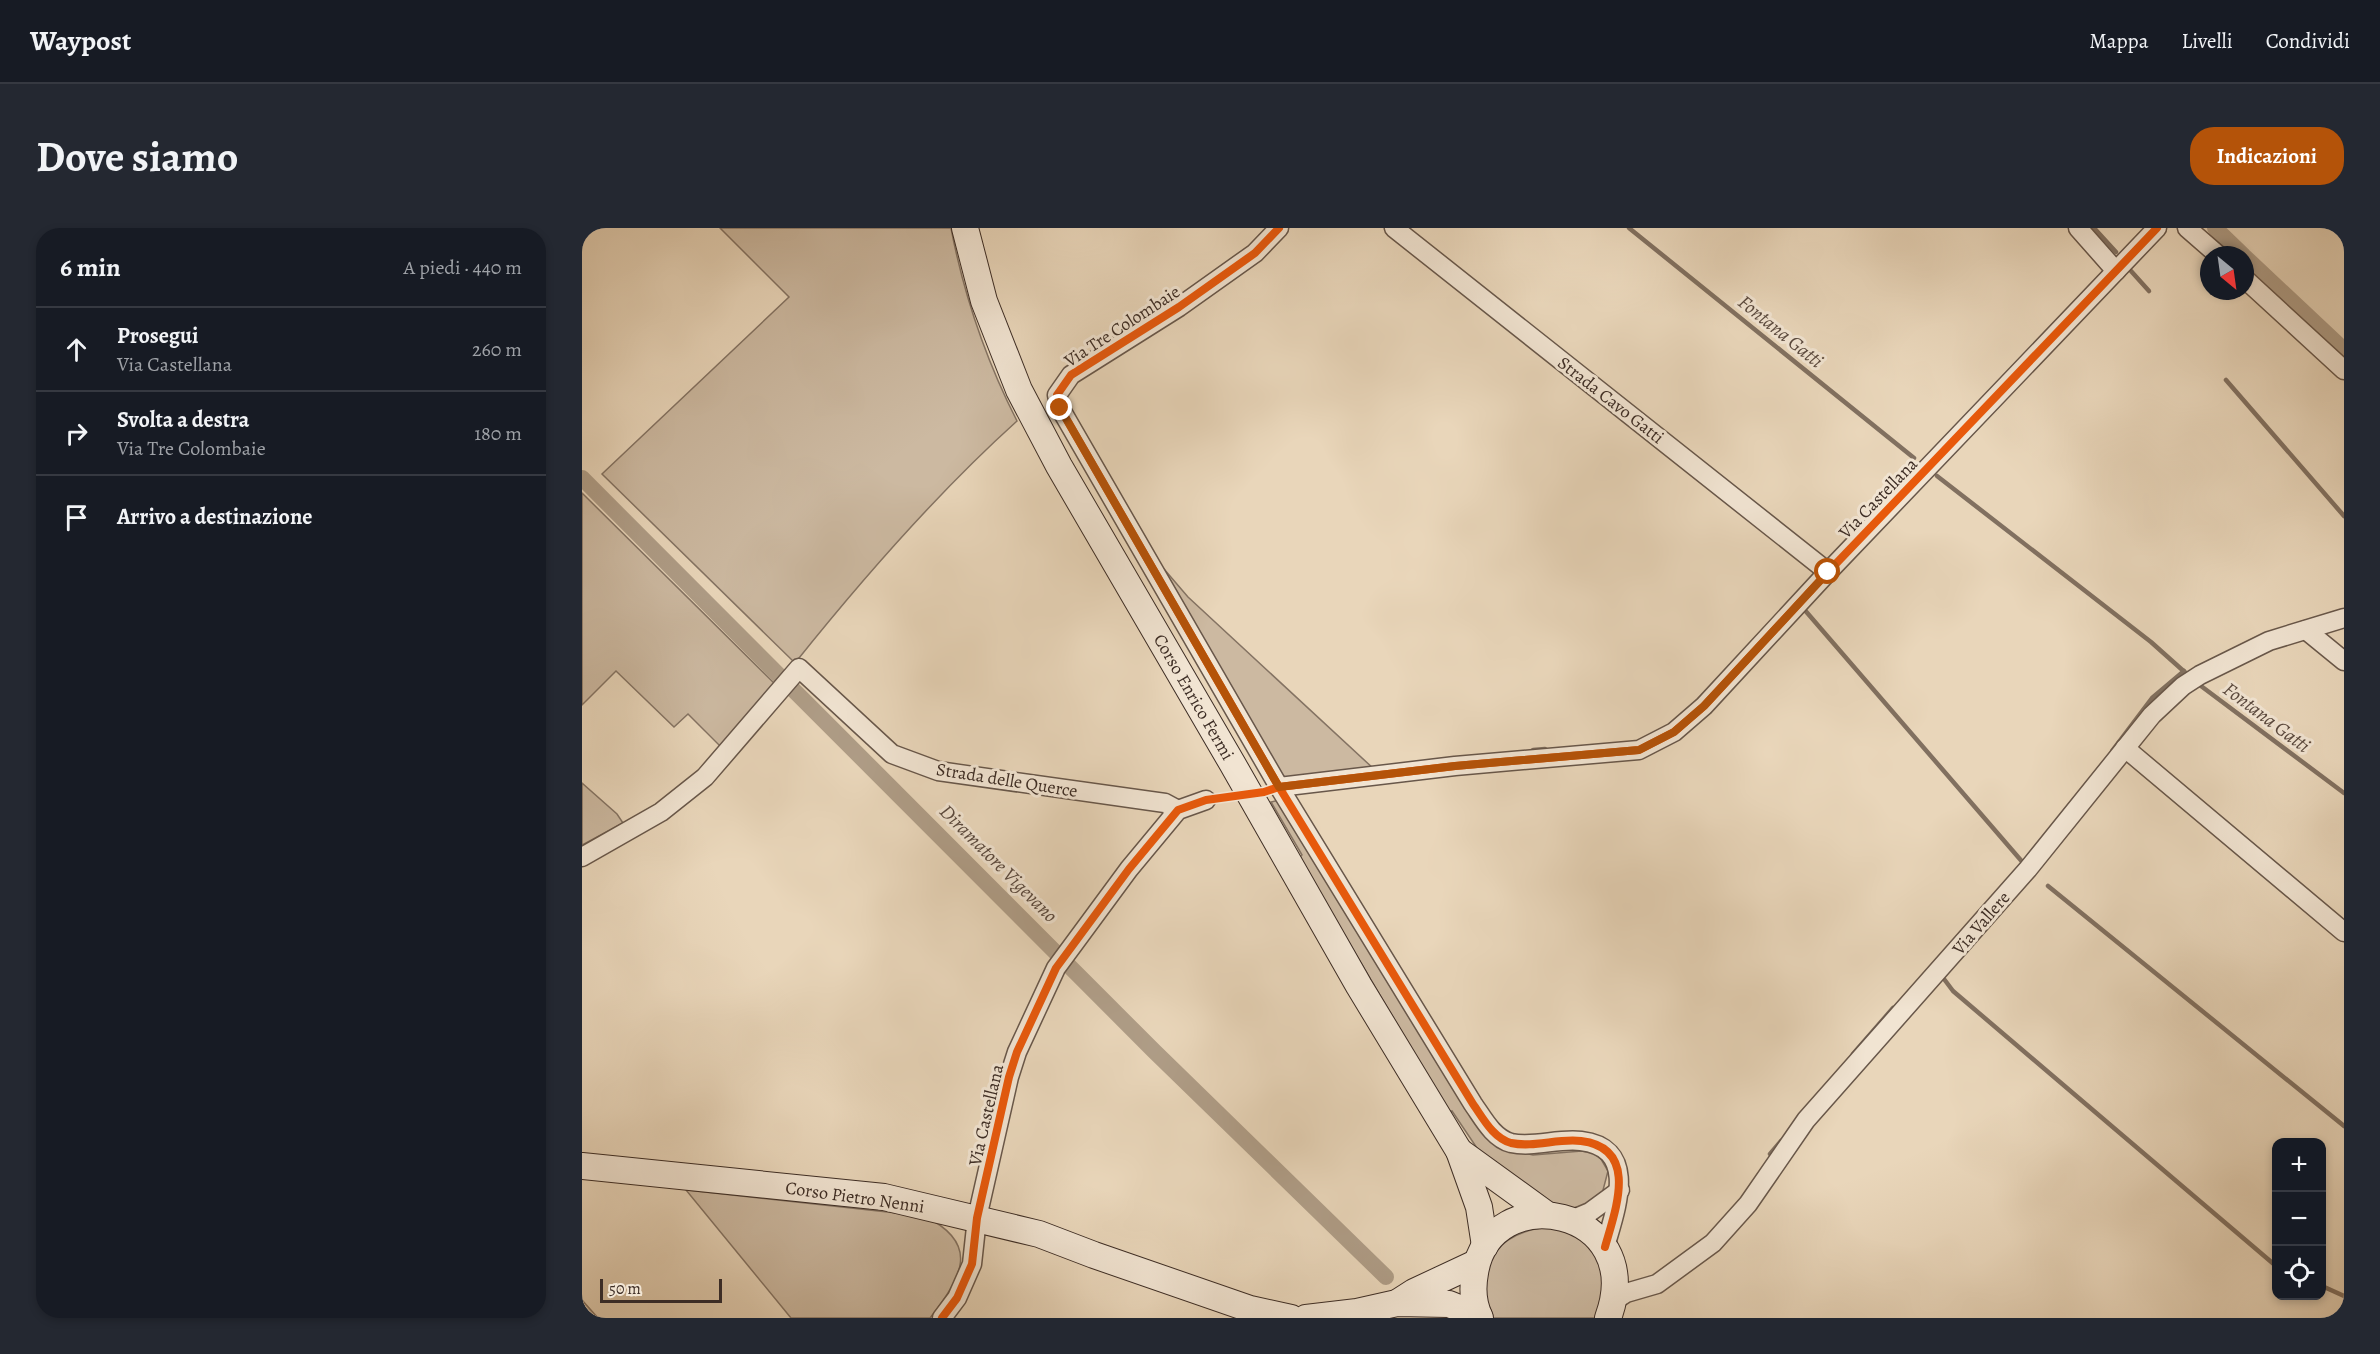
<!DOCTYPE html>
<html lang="it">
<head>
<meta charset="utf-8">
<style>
	body { margin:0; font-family:Alegreya,serif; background:#242831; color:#f1f3f6 }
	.controls { position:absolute; right:18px; bottom:18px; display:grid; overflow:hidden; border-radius:12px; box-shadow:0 3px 9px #0003 }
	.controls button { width:54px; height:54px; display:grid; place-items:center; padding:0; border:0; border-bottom:2px solid #363941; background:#171b24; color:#f1f3f6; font:30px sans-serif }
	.compass { position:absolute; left:1618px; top:18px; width:54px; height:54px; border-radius:50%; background:#171b24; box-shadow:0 3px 9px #0003; rotate:151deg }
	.scale { position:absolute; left:18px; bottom:15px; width:122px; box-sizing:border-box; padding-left:6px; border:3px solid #3d2d25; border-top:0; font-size:16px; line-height:21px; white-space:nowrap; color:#3d2d25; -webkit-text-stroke:4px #f1e4d2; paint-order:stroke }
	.stop { position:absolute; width:18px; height:18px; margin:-14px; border:4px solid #b45309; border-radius:50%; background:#fff }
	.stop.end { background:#b45309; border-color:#fff; box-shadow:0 2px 6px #0008 }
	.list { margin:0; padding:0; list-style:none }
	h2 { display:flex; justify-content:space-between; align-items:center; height:78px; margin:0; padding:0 24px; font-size:26px }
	h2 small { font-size:20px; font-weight:400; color:#9ea1a6 }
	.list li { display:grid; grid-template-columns:39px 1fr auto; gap:18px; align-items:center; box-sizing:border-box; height:84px; padding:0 24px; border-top:2px solid #363941 }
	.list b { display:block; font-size:22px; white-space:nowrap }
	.list p { margin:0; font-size:20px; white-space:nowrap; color:#9ea1a6 }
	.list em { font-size:20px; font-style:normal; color:#9ea1a6 }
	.icon { flex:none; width:33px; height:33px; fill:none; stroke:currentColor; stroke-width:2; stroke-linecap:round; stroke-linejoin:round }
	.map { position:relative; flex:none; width:1762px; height:1090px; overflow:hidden; border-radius:24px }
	header { display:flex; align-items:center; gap:36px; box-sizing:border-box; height:84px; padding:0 30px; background:#171b24; border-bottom:2px solid #363941 }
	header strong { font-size:28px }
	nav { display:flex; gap:33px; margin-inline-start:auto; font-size:21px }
	.intro { display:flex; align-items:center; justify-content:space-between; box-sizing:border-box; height:144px; padding:0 36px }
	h1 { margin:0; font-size:42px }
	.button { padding:15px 27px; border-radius:24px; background:#b45309; color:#fff; font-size:21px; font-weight:700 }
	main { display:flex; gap:36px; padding:0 36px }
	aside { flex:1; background:#171b24; border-radius:24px; box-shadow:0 3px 9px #0003 }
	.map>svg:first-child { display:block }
	.green { fill:#ccb9a1; stroke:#847363; stroke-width:1.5 }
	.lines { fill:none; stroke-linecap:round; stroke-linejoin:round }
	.stream { stroke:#817060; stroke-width:4.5 }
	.canal { stroke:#af9d87; stroke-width:16 }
	.minor-casing { stroke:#68574a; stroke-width:21 }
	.secondary-casing { stroke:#3d2d25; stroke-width:28 }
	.minor { stroke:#f1e4d2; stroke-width:18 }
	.secondary { stroke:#f1e4d2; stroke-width:26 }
	.cycleway-casing { stroke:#f1e4d2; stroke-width:11 }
	.cycleway { stroke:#e8590c; stroke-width:8 }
	.route { stroke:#b45309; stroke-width:8 }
	.labels { text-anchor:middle; stroke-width:6; stroke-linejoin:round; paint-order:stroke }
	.street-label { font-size:18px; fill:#3d2d25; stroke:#f1e4d2 }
	.water-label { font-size:20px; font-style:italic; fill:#5a493e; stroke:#f1e4d2 }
</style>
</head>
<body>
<header>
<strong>Waypost</strong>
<nav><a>Mappa</a><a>Livelli</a><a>Condividi</a></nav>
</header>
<div class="intro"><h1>Dove siamo</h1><a class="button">Indicazioni</a></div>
<main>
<aside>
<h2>6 min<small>A piedi · 440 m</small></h2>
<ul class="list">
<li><svg class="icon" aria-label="ahead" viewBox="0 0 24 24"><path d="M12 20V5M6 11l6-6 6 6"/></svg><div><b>Prosegui</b><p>Via Castellana</p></div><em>260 m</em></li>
<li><svg class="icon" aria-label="right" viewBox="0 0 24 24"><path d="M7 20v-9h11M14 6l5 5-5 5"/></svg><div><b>Svolta a destra</b><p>Via Tre Colombaie</p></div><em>180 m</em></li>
<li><svg class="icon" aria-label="arrive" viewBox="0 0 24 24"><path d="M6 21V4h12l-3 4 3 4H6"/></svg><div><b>Arrivo a destinazione</b></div></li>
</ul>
</aside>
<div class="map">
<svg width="1762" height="1090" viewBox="0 0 1762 1090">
	<rect width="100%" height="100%" fill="#e9d6ba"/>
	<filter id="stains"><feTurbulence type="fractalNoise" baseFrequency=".00333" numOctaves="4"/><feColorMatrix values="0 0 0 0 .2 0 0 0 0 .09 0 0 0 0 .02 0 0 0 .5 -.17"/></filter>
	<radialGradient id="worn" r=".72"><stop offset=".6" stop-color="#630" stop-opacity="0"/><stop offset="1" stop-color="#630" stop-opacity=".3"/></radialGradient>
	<!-- green -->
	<g class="green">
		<path d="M138,0h231c13,68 35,132 66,193 -81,73 -154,157 -222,242l-193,-189 187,-177z"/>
		<polygon points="0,265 195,458 140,520 106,486 92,499 34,443 0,477"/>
		<polygon points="582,341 606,369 793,542 704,550 697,544"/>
		<polygon points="0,555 35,586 41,595 0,617"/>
		<polygon points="697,572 921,920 951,927 1000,923 1011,925 1019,931 1026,943 1020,966 1004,978 990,980 966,974 903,932 870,883 867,884 717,630 720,627 689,574"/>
		<path d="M104,962l238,26c58,28 37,62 6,102h-139z"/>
		<path d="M968,999c22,5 48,18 53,43 2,11 -4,36 -6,48h-106l-2,-4c-2,-11 -7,-26 -5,-37 6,-33 35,-48 66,-50z"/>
		<polygon points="0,1072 16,1090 0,1090"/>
	</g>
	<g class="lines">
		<!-- stream -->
		<g class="stream">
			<polyline points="1047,0 1332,230"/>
			<polyline points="1512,0 1534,24"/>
			<polyline points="1549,43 1567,63"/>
			<polyline points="1644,152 1762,288"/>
			<polyline points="1355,248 1569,414 1606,447"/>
			<polyline points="1221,380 1443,637"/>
			<polyline points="1619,458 1762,565"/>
			<polyline points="951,522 963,521"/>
			<polyline points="1530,523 1570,470 1602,443"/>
			<polyline points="1466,658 1762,898"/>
			<polyline points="1359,747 1371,763 1694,1038"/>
			<polyline points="1271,826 1311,780"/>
			<polyline points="1188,926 1199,913"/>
			<polyline points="1740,1058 1762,1068"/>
		</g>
		<!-- canal -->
		<g class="canal">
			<polyline points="1633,0 1661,27"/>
			<polyline points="1663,29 1762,122"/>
			<polyline points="0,250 572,823 804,1049"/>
		</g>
		<defs>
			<g id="minor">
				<path d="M697,0l-24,25 -76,54 -108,68 -14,20 3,13 219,379 194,317c10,14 20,34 38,39 23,5 47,-5 70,-2 59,7 34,70 24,106"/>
				<polyline points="812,0 1246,344"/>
				<polyline points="1496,0 1534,43"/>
				<polyline points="1605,0 1636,27"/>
				<polyline points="1663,51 1762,142"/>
				<polyline points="1724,402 1762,433"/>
				<polyline points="1543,520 1762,704"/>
				<polyline points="697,559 873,538 1057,522 1092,504 1122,478 1246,344 1575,0"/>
				<polyline points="0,629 79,584 123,549 217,440 310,526 356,543 583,575 596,582"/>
				<polyline points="989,992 1008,984 1038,962"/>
				<polyline points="1032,1073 1044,1065 1075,1056 1131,1015 1166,976 1224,892 1446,641 1570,487 1601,458 1618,447 1687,413 1762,390"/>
				<polyline points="360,1090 375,1070 390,1036 395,990 427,849 435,824 474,740 547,641 596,582 624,572"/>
			</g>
			<g id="secondary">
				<polyline points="383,0 402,73 437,162 477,238 650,535 777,758 877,923 897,979 903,1018"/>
				<polyline points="877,923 964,986"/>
				<polyline points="0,938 302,969 457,1006 512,1027 668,1081 709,1090"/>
				<polyline points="818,1073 832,1064 894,1035"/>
				<polyline points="724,1090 775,1084 815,1075 867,1076 897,1088"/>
				<path d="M898,1090c-7,-14 -8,-29 -5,-45 15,-96 174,-66 133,45"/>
			</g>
		</defs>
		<!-- minor casing -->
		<use href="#minor" class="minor-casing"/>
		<!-- secondary casing -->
		<use href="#secondary" class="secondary-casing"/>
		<!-- minor -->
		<use href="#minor" class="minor"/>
		<!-- secondary -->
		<use href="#secondary" class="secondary"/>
		<defs>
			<g id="cycleway">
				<path d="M697,0l-24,25 -76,54 -108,68 -14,20 3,13 219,379 194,317c10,14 20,34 38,39 23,5 47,-5 70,-2 59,7 34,70 24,106"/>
				<polyline points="360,1090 375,1070 390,1036 395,990 427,849 435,824 474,740 547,641 596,582 624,572 682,564 697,559 873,538 1057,522 1092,504 1122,478 1246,344 1575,0"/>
			</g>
		</defs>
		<!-- cycleway casing -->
		<use href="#cycleway" class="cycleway-casing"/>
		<!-- cycleway -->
		<use href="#cycleway" class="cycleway"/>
	</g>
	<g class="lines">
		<!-- route -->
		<polyline class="route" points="478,180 697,559 873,538 1057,522 1092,504 1122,478 1246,344"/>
	</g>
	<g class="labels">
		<!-- street labels -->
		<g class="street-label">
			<text transform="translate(540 98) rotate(-33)" y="6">Via Tre Colombaie</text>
			<text transform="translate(1029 172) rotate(38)" y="6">Strada Cavo Gatti</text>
			<text transform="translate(1296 270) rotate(-46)" y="6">Via Castellana</text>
			<text transform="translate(612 469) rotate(60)" y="6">Corso Enrico Fermi</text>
			<text transform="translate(425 552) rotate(9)" y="6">Strada delle Querce</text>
			<text transform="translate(1399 695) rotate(-49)" y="6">Via Vallere</text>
			<text transform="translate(404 887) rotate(-77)" y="6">Via Castellana</text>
			<text transform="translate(273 969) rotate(8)" y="6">Corso Pietro Nenni</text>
		</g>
		<!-- water labels -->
		<g class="water-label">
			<text transform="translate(1199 103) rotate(39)" y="7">Fontana Gatti</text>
			<text transform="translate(1685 489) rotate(37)" y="7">Fontana Gatti</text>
			<text transform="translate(417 635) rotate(45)" y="7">Diramatore Vigevano</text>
		</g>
	</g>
	<rect width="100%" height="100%" filter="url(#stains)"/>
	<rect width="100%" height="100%" fill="url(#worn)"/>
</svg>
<div class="controls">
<button>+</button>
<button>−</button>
<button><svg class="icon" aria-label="locate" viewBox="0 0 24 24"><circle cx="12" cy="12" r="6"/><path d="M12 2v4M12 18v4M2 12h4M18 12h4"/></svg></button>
</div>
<svg class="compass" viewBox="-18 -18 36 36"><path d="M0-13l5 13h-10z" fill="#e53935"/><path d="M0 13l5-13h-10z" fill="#9ea1a6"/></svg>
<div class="scale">50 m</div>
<div class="stop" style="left:1246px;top:344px"></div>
<div class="stop end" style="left:478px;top:180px"></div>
</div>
</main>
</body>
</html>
